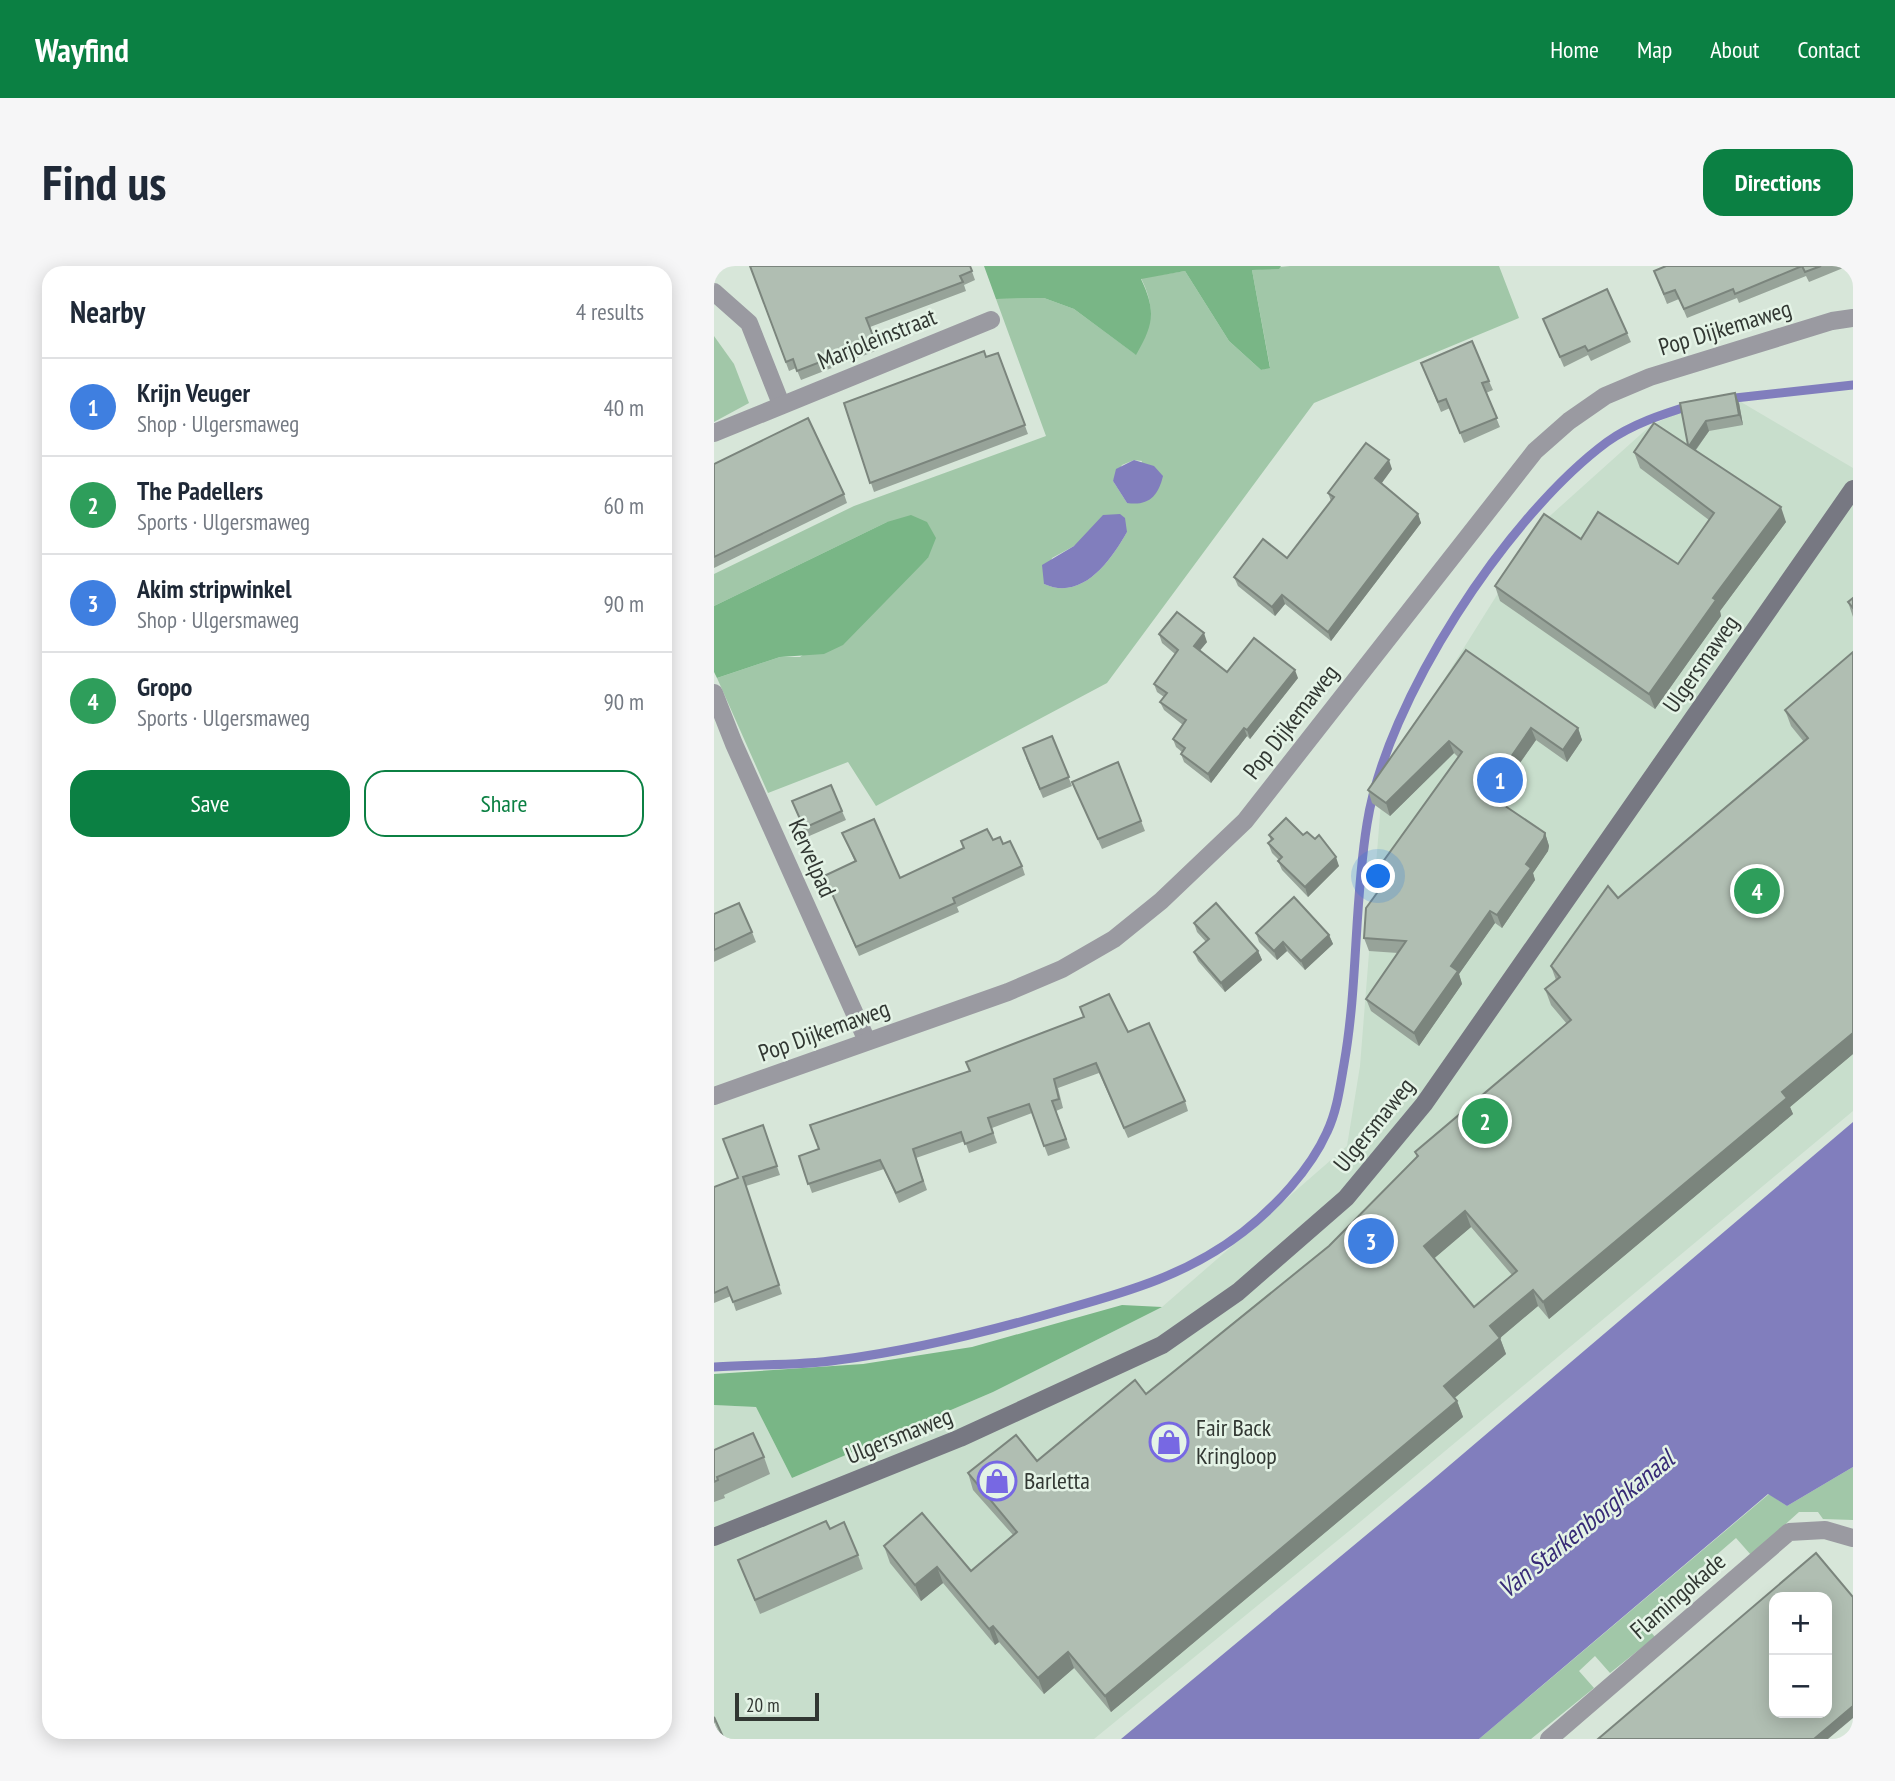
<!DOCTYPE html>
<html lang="en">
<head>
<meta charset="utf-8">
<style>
	body { margin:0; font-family:"PT Sans Narrow",sans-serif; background:#f6f6f7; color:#1f2937 }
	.controls { position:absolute; right:21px; bottom:21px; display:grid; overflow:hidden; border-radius:14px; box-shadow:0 4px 18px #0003 }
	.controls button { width:63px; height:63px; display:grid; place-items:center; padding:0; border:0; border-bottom:2px solid #e0e1e3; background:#fff; color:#1f2937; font:35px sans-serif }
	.scale { position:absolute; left:21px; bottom:18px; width:84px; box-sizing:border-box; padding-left:7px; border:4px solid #313732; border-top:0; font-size:19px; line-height:24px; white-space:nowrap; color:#313732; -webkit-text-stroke:5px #e4f3e6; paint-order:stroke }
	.you { position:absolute; left:665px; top:611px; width:24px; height:24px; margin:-18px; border:5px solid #fff; border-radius:50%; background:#1a73e8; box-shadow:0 0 0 10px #1a73e833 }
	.badge { display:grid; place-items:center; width:46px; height:46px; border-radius:50%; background:#0b8043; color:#fff; font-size:23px; font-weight:700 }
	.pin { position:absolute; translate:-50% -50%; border:4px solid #fff; box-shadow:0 2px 7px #0006 }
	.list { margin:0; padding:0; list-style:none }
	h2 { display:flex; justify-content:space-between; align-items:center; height:91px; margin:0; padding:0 28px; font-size:30px }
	h2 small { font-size:23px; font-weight:400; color:#747a83 }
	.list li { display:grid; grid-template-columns:46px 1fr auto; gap:21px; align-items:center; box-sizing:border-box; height:98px; padding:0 28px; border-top:2px solid #e0e1e3 }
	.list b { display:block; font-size:26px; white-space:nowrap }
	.list p { margin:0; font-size:23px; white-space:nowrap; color:#747a83 }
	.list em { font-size:23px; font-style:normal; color:#747a83 }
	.actions { display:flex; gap:14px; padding:21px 28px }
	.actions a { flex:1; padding:16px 0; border:2px solid #0b8043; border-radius:21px; text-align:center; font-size:24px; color:#0b8043 }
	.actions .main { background:#0b8043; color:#fff }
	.map { position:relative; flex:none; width:1139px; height:1473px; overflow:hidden; border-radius:21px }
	header { display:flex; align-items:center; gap:42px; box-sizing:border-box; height:98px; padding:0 35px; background:#0b8043; color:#fff }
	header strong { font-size:33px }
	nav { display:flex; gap:38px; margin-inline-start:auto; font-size:24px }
	.intro { display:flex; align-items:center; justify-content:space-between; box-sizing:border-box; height:168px; padding:0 42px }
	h1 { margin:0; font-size:49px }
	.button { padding:18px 32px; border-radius:21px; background:#0b8043; color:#fff; font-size:24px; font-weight:700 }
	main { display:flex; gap:42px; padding:0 42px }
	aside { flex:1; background:#fff; border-radius:21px; box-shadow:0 4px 18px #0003 }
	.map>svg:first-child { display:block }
	.built { fill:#c8decc }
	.green { fill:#a1c7a8; fill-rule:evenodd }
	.forest { fill:#79b686 }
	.water { fill:#817ebd }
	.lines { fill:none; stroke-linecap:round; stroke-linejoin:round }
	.stream { stroke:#817ebd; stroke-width:9 }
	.street { stroke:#9a9aa1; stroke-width:18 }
	.secondary { stroke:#777882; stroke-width:18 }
	.wall { fill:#97a399; fill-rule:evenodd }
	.shaded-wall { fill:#7b857d }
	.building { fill:#b0beb2; stroke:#7b857d; stroke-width:2; fill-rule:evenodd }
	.labels { text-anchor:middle; stroke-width:5; stroke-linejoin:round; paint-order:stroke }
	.street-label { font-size:24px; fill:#313732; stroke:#e4f3e6 }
	.poi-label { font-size:24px; fill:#313732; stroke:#e4f3e6; text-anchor:start }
	.water-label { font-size:26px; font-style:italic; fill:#362a76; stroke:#e4f3e6 }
</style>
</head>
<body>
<header>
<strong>Wayfind</strong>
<nav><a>Home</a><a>Map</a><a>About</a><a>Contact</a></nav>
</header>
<div class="intro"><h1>Find us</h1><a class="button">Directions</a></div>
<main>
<aside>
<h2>Nearby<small>4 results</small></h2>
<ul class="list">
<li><span class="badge" style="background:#3f7fe0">1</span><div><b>Krijn Veuger</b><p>Shop · Ulgersmaweg</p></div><em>40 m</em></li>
<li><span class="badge" style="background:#2e9e5b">2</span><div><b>The Padellers</b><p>Sports · Ulgersmaweg</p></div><em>60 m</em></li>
<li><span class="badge" style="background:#3f7fe0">3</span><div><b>Akim stripwinkel</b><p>Shop · Ulgersmaweg</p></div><em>90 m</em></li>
<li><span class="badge" style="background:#2e9e5b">4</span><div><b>Gropo</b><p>Sports · Ulgersmaweg</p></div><em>90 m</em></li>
</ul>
<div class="actions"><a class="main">Save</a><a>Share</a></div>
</aside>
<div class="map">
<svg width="1139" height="1473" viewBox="0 0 1139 1473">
	<rect width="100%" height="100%" fill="#d7e6d9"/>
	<!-- built -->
	<polygon class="built" points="1027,136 1139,202 1139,845 640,1261 380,1473 0,1473 0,1139 42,1141 78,1212 279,1126 448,1041 633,880 646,800 669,511 828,257 936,160 963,147"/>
	<!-- green -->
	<g class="green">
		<path d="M576,0h209l20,52 -205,85 -207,280 -231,123 -28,-44 -80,31 -51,-115 63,-21h20l99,-72 29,-27 -41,-36 -173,84v-32l140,-68 192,-70 -50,-137 48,-1 30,11 61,45c18,-29 21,-45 6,-76l44,-7 44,70 32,29 9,-3 -18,-97zM420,194l8,1 -15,42 -14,-22 9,-16zM413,266c-17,30 -45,69 -83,52l8,-26 22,-12z"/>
		<polygon points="0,70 20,98 35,137 0,156"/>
		<polygon points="1139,1201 1139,1254 1109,1253 1104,1246 1085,1246 1037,1289 1022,1272 927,1354 941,1371 896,1407 881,1390 865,1405 880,1422 817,1473 765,1473 1055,1228 1073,1240"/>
	</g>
	<!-- forest -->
	<g class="forest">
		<path d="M270,0h297l-2,3 -27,1 18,98 -9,2 -32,-29 -44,-70 -44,8c15,32 13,45 -5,76l-62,-46 -30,-11 -48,1z"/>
		<polygon points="197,249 213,256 222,272 214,292 129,379 110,388 66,391 3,412 0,406 0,340 173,256"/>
		<polygon points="408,1039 448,1041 279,1126 78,1212 42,1141 0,1139 0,1108 149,1098 258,1081"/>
	</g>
	<!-- water -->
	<g class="water">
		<path d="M420,194l20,6 9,10c-5,21 -15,30 -36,27l-14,-22 3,-12z"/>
		<path d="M406,248l5,4 2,14c-17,30 -45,69 -83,52l-2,-19 32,-19 29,-31z"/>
		<polygon points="1139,856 1139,1201 1073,1240 1054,1228 765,1473 407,1473 716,1216"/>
	</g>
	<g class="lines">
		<!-- stream -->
		<g class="stream">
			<polyline points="1012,133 1139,119"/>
			<path d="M0,1101c41,-3 83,-1 124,-7 78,-10 153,-29 228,-51 64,-18 123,-35 177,-77 32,-25 67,-62 84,-100 10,-21 13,-45 17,-68 14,-79 10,-161 23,-240 19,-123 140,-308 240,-382 25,-18 56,-28 85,-37"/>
		</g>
		<!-- street -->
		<g class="street">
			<polyline points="0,26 35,57 67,138"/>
			<polyline points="0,167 277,54"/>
			<polyline points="0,427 20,478 153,775"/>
			<polyline points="0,830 294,726 348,703 400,673 447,635 531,555 821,185 855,155 891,130 936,111 1118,55 1139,52"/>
			<polyline points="835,1473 1075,1266 1111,1264 1139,1272"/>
		</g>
		<!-- secondary -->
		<polyline class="secondary" points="0,1271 246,1172 448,1079 524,1026 632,932 710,838 1139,223"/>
	</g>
	<!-- wall -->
	<g class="wall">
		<polygon points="36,0 256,0 261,14 250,19 252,25 156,61 164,84 87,114 82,102 75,105"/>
		<polygon points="952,0 1134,0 1095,16 1092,10 1025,37 1023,32 973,52 965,33 953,38 940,5"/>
		<polygon points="829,53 913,67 917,76 877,95 874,89 850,101"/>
		<polygon points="284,87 314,168 160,226 130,137"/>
		<polygon points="707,97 775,115 779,124 772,127 786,161 750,177 736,142 727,146"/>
		<polygon points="966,137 1025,137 1029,159 995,165 982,184 1072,256 1006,345 1007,350 941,443 786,335 781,320 867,273 964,298 995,254 926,202 920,186 974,179"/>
		<polygon points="0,198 130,228 133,237 0,302"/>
		<polygon points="678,203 667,217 704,248 707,257 617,375 571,338 561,350 524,320 520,311 573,292 617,235 614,227"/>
		<polygon points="1139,332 1139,351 1134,336"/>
		<polygon points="445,368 493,376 486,384 513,406 584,412 536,473 533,470 497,517 470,496 467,488 468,486 462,481 459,473 469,459 450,444 446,436 450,431 443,426 440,418 461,388 448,377"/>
		<polygon points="752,384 864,462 868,474 853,496 822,474 781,533 831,567 835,580 834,585 819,607 821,614 788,662 781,657 745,708 748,718 705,780 657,745 652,733 684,687 655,685 650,672 669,618 668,617 663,604 744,491 740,487 676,550 658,537 654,524"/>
		<path d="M1139,386v402l-63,53 3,7 -244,205 -11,-13 -38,32 6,16 -52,44 3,3 6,16 -352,295 -37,-44 -30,26 -45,-52 -4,3 -52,-62 -22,18 -31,-38 -6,-17 87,25 42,-36 -40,-45 -5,-17 69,-12 109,-67 183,-148 88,-88 -2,-6 152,-128 -16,-19 -6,-16 11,-9 -5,-14 67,-68 186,-156 -13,-16 -6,-16zM757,961l41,48 -38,32 -40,-49z"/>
		<polygon points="338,470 358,520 329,532 312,492"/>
		<polygon points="404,496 431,565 388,583 358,516"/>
		<polygon points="78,535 128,545 132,554 93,571"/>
		<polygon points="128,567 186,612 279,574 308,600 311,609 243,641 245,646 145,690 110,610 141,596"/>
		<polygon points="555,569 589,569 625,600 594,631 568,604 564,595 565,594 558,587 554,577 557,575"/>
		<polygon points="0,648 38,666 42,676 0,696"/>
		<polygon points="480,657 544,685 548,694 511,726 484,695 480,686 492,676 483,666"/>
		<polygon points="542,667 615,669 619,678 591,704 573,685 563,694 545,676"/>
		<polygon points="414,766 471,835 474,845 414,872 385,807 344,822 349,842 342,845 356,882 334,890 318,847 278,862 283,877 255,887 251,875 202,892 213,924 185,937 170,903 98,927 85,890"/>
		<polygon points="49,859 66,909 32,920 68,1028 22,1045 17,1030 0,1037 0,921 24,912"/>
		<polygon points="0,1184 50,1191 56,1208 10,1229 11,1232 0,1236"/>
		<polygon points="116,1263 144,1289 149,1303 46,1348 24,1294"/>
	</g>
	<!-- shaded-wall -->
	<g class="shaded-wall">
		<polygon points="1021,127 1025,137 1029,159 1025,149"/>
		<polygon points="992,155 995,165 977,190 974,181"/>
		<polygon points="675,194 678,203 665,221 661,212"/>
		<polygon points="1067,241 1072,256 1006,345 1007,350 941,443 935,428 999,332"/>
		<polygon points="704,248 707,257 617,375 614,366"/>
		<polygon points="568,329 571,338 561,350 558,341"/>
		<polygon points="490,367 493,376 483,388 480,380"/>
		<polygon points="581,404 584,412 536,473 533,464"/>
		<polygon points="530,462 533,470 497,517 494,508"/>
		<polygon points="817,462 822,474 776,539 772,527"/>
		<polygon points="864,462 868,474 853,496 849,484"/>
		<polygon points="735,475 740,487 676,550 672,537"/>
		<polygon points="831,567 835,580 834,585 819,607 821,614 788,662 783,649 812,598"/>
		<polygon points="622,591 625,600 594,631 591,621"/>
		<polygon points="776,645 781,657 745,708 748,718 705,780 700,767 737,700"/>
		<polygon points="615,669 619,678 591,704 587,695"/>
		<polygon points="569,676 573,685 563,694 560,685"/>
		<polygon points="544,685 548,694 511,726 507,717"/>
		<polygon points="1139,767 1139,788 1076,841 1079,848 835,1053 829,1036 1068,826"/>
		<polygon points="751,945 757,961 716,996 710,980"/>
		<polygon points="819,1024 824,1040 786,1072 792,1088 736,1136 730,1120 776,1060"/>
		<polygon points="743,1135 749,1151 397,1446 391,1430"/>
		<polygon points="223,1301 229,1317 207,1335 201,1319"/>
		<polygon points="279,1360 285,1376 281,1379 275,1363"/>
		<polygon points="354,1386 360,1402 330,1428 324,1412"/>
		<polygon points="1139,1440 1139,1452 1114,1473 1100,1473"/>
	</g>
	<!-- building -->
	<g class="building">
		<polygon points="36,0 256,0 258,5 246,10 249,16 152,52 161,75 83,105 79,93 72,96"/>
		<polygon points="952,0 1107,0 1091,6 1088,0 1021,28 1019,23 970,43 961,24 950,28 940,5"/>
		<polygon points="893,23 913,67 874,85 871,80 846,91 829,53"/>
		<polygon points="758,75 775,115 768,117 783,152 746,167 732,133 724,136 707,97"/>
		<polygon points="270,85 272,91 284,87 311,159 156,217 130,137"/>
		<polygon points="1021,127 1025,149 992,155 975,180 974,179 966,137"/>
		<polygon points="94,152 130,228 0,291 0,198"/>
		<polygon points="940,157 1067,241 999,332 1002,334 935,428 781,320 830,248 867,273 884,246 964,298 1000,247 920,186"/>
		<polygon points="652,177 675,194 661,212 704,248 614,366 568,329 558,341 520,311 549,273 573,292 620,231 614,227"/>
		<polygon points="1139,332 1139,342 1134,336"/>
		<polygon points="463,346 490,367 480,380 513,406 540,372 581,404 533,464 530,462 494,508 467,488 471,482 459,473 472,454 446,436 453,427 440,418 464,384 445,368"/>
		<polygon points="752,384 864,462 849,484 817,462 772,527 831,567 830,572 812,598 817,602 783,649 776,645 737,700 744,705 700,767 652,733 692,675 650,672 652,642 674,612 663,604 748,486 735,475 672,537 654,524"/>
		<path d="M1139,386v381l-71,59 5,6 -244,204 -10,-12 -43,36 10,12 -56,48 13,15 -352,295 -37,-44 -30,26 -45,-52 -4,3 -52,-62 -22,18 -31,-39 38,-33 49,58 46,-39 -49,-59 48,-38 21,26 98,-81 11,14 183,-148 89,-90 -3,-4 156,-132 -26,-31 15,-12 -9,-11 57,-80 10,12 190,-160 -23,-28zM751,945l52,60 -43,36 -50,-61z"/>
		<polygon points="338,470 355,511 326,523 309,482"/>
		<polygon points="404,496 427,555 384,573 358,516"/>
		<polygon points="117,519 128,545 90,562 78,535"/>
		<polygon points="572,552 589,569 593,566 601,573 605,569 622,591 591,621 564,595 568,591 554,577 559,573 555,569"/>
		<polygon points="160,553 186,612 250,582 247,575 273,563 279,574 286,571 289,578 296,575 308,600 239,632 241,637 142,681 110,610 142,595 128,567"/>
		<polygon points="580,631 615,669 587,695 569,676 560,685 542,667"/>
		<polygon points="25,637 38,666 0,684 0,648"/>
		<polygon points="502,637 544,685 507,717 480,686 495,673 480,657"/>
		<polygon points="395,728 414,766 435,757 471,835 410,862 382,797 340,813 345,833 338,835 352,873 330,880 315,838 274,852 279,867 251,878 247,866 199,883 209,915 182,927 166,894 94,918 85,890 105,883 96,859 256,805 252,796 370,751 366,741"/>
		<polygon points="49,859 63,900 29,911 65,1019 19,1036 13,1021 0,1027 0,921 24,912 9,873"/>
		<polygon points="39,1167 50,1191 3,1211 4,1214 0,1216 0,1184"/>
		<polygon points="112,1255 116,1263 130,1256 144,1289 41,1334 24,1294"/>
		<path d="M1102,1287l37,44v109l-39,33h-216zM1060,1331h53v116h-53z"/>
		<polygon points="0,1451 10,1473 0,1473"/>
	</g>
	<!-- icons -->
	<defs>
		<symbol id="shop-ring" viewBox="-11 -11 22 22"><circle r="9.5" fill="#e4f3e6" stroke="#7768e3" stroke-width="1.5"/><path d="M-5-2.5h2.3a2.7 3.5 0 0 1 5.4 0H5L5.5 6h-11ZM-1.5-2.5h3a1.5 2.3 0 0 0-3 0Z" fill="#7768e3"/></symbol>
	</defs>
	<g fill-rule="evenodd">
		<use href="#shop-ring" x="433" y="1154" width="44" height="44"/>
		<use href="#shop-ring" x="261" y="1193" width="44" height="44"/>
	</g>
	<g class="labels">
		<!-- street labels -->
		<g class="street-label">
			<text transform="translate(1011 62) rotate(-17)" y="8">Pop Dijkemaweg</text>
			<text transform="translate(163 73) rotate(-22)" y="8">Marjoleinstraat</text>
			<text transform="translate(987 398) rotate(-55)" y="8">Ulgersmaweg</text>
			<text transform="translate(577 456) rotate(-52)" y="8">Pop Dijkemaweg</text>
			<text transform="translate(98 592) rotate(66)" y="8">Kervelpad</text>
			<text transform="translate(110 765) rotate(-20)" y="8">Pop Dijkemaweg</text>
			<text transform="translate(660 859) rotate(-51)" y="8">Ulgersmaweg</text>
			<text transform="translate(185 1170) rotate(-22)" y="8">Ulgersmaweg</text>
			<text transform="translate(964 1330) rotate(-41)" y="8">Flamingokade</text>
		</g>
		<!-- poi labels -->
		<g class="poi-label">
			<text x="482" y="1170">Fair Back<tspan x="482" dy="28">Kringloop</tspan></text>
			<text x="310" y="1223">Barletta</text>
		</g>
		<!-- water labels -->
		<g class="water-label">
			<text transform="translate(872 1258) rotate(-39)" y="9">Van Starkenborghkanaal</text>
		</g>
	</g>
</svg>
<div class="controls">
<button>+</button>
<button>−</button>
</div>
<div class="scale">20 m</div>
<div class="you"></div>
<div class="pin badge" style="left:786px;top:514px;background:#3f7fe0">1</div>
<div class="pin badge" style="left:771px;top:855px;background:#2e9e5b">2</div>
<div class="pin badge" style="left:657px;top:975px;background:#3f7fe0">3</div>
<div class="pin badge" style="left:1043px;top:625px;background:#2e9e5b">4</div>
</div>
</main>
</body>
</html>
